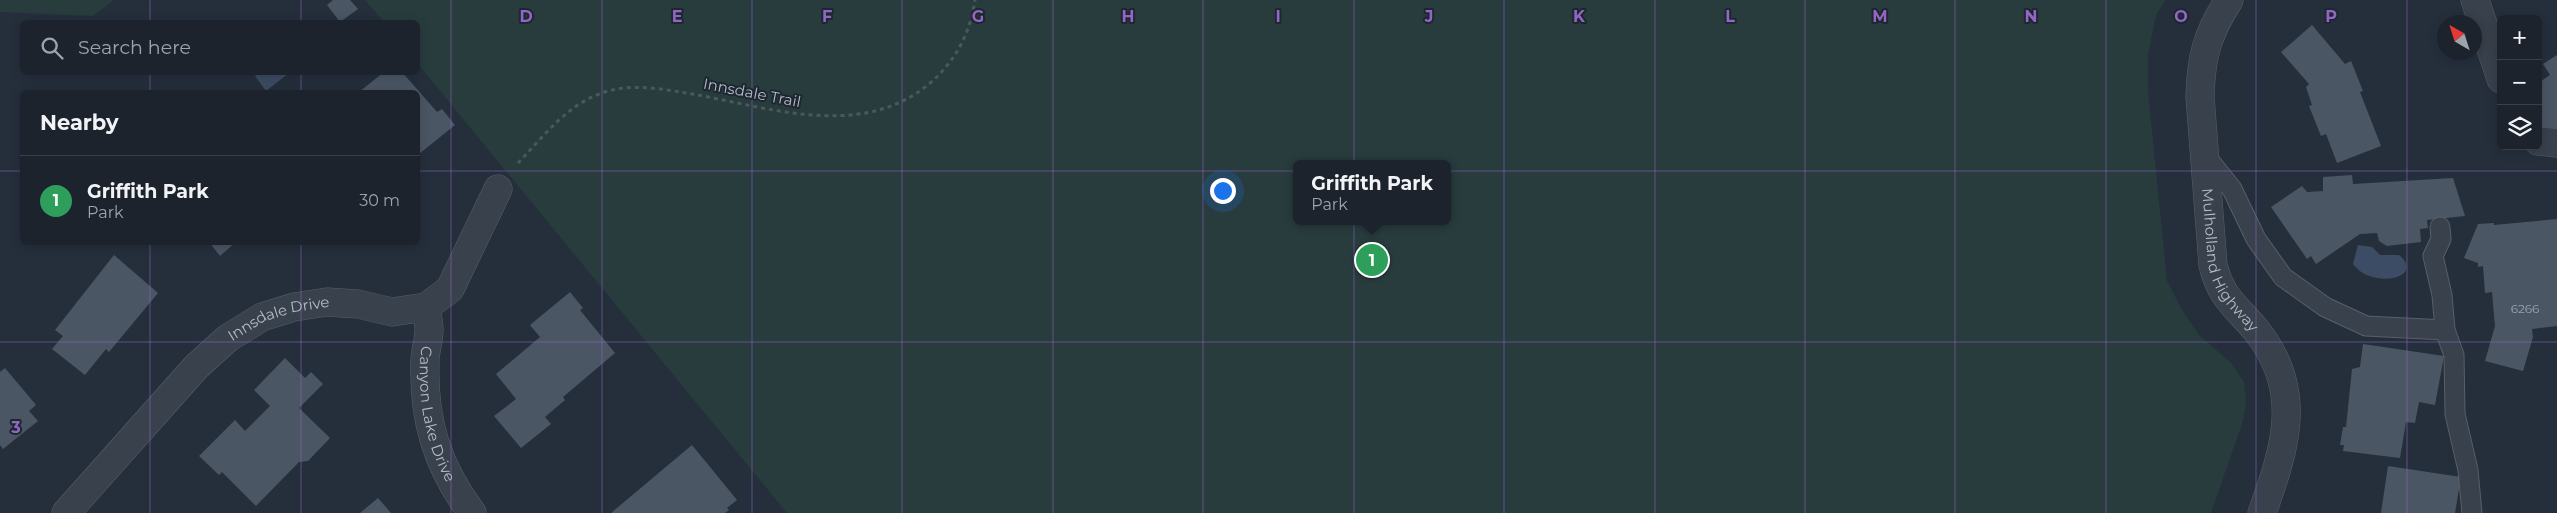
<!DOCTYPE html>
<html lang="en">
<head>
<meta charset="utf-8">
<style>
	body { margin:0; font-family:Montserrat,sans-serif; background:#292f39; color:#f1f3f6 }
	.controls { position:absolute; right:15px; top:15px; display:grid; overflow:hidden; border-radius:8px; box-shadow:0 2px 12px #0003 }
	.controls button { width:45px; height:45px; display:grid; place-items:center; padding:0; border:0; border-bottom:1px solid #3a4049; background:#1c232d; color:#f1f3f6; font:25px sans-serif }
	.compass { position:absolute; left:2437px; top:15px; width:45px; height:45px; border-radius:50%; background:#1c232d; box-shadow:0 2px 12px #0003; rotate:321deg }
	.you { position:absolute; left:1222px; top:190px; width:18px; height:18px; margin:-12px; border:4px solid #fff; border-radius:50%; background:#1a73e8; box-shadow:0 0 0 8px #1a73e833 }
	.badge { display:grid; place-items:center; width:32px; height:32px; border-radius:50%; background:#1a73e8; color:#fff; font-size:16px; font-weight:700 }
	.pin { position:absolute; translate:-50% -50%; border:2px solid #fff; box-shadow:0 1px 5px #0006 }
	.popup { position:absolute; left:1293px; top:160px; width:158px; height:65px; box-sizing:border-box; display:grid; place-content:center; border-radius:8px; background:#1c232d; filter:drop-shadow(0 1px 4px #0005); font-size:16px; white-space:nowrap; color:#a0a4aa }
	.popup b { font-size:19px; color:#f1f3f6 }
	.popup::after { content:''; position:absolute; left:50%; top:100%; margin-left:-10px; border:10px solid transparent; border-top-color:#1c232d }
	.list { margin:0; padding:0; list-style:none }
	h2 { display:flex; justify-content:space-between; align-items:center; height:65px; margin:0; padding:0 20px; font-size:21px }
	h2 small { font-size:16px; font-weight:400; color:#a0a4aa }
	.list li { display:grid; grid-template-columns:32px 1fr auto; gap:15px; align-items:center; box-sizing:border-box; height:90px; padding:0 20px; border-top:1px solid #3a4049 }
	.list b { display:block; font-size:19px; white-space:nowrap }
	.list p { margin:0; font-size:16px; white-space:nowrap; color:#a0a4aa }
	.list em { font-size:16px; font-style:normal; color:#a0a4aa }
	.icon { flex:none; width:28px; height:28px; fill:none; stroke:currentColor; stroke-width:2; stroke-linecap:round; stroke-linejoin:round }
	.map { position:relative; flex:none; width:2557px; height:513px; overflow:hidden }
	.search { position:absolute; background:#1c232d; box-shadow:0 2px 12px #0003; left:20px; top:20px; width:400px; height:55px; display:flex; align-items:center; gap:12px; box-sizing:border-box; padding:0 18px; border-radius:8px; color:#a0a4aa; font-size:19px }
	.panel { position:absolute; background:#1c232d; box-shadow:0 2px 12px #0003; left:20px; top:90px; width:400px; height:155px; border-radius:8px }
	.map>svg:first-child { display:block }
	.green { fill:#283c3e; fill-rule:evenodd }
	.water { fill:#3c4c64 }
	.building { fill:#4b5665 }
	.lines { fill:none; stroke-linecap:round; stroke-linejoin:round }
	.service-casing { stroke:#575f6a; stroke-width:21 }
	.minor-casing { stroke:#575f6a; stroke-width:29 }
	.path { stroke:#47595c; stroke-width:3; stroke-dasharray:4 4; stroke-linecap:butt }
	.service { stroke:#39414c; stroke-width:19 }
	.minor { stroke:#39414c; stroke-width:28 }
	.grid { fill:none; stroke:#9266c2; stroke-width:1; stroke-opacity:0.55 }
	.labels { text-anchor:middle; stroke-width:4; stroke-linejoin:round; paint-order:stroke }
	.number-label { font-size:12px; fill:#9aa2ae }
	.street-label { font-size:15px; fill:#b4bcc7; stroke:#1e2631 }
	.grid-label { font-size:16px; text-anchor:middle; font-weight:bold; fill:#9266c2; stroke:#1e2631; stroke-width:4; stroke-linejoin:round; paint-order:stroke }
</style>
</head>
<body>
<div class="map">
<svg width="2557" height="513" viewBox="0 0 2557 513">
	<rect width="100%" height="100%" fill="#252f3c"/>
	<!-- green -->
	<g class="green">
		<polygon points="0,0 114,0 93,16 0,12"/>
		<path d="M365,0h1800l-9,15 -8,39v39l19,188 15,29 17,25 32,28 13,19 2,19 -3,20 -32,92h-1424l-369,-449v-42h-34zM1297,164h150v57h-150z"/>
	</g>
	<!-- water -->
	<g class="water">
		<polygon points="259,73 259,72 289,73 266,91 255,76"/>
		<path d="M2358,245l14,2 8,8h19c28,23 -28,35 -46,9z"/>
	</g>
	<!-- building -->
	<g class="building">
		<polygon points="333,0 350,0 358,9 340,22 327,5"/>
		<polygon points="2312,25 2345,64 2351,61 2363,91 2360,92 2381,146 2337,163 2326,134 2321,136 2309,106 2312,105 2306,87 2309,84 2281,52"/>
		<polygon points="2557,55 2557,134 2544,129 2538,124 2538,88 2543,85 2538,83 2550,75 2543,64"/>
		<polygon points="384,72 402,72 437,112 442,109 455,125 419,154 418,92 359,92"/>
		<polygon points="2352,175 2353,184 2453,178 2465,216 2427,220 2428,228 2420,229 2421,242 2387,246 2379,241 2377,233 2360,234 2316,264 2311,256 2307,259 2271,207 2302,186 2307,192 2323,191 2323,177"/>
		<polygon points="2557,219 2557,326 2532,329 2533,337 2523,371 2485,361 2495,326 2492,292 2485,293 2483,266 2478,267 2478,263 2464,258 2478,224 2494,223 2494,225"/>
		<polygon points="209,242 236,242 220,256"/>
		<polygon points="114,255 158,293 109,352 106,349 85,375 52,349 63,336 55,330"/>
		<polygon points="570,292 583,308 580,310 615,353 563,397 565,400 545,417 551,424 521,448 494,416 516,399 496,374 540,337 530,325"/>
		<polygon points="2363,344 2444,356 2435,405 2419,402 2415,423 2406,422 2400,458 2343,451 2344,445 2340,445 2343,427 2346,427 2352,369 2360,367"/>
		<polygon points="285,358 305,378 311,372 323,384 299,408 330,438 308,461 299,462 256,506 222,472 219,475 199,456 235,420 245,431 270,406 254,390"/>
		<polygon points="5,368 36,405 29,411 38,421 3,449 0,445 0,372"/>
		<polygon points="692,445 737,500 727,508 729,510 725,513 611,513"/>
		<polygon points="2388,466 2461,477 2455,513 2381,513"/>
		<polygon points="378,498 391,513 360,513"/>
	</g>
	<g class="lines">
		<defs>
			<g id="service">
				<polyline points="2204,154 2232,189 2256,239 2283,277 2325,307 2366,326 2445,330"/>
				<polyline points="2440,227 2441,239 2433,256 2442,295 2445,330 2454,355 2455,414 2468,470 2472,513"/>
			</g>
			<g id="minor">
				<path id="s1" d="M2229,0c-22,34 -28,57 -29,97l13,168c8,33 23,41 43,65 49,61 29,118 6,183"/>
				<polyline points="2475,0 2501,79"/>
				<polyline points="2538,141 2557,143"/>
				<path id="s2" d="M426,307c1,7 3,16 3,23 0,10 -4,21 -4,31 -2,59 12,105 47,152"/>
				<path id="s3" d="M66,513l130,-146 32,-29 34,-21 32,-10 33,-5 31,2 34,8 34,-5 24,-18 48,-100"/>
			</g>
		</defs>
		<!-- service casing -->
		<use href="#service" class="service-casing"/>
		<!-- minor casing -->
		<use href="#minor" class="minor-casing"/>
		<!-- path -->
		<path class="path" d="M518,163c25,-26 50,-60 87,-71 24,-8 51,-4 75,0 80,12 178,51 249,-8 26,-22 41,-50 46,-84"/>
		<!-- service -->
		<use href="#service" class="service"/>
		<!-- minor -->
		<use href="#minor" class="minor"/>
	</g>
	<!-- grid -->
	<path class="grid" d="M150,0v22M301,0v22M451,0v513M602,0v513M752,0v513M902,0v513M1053,0v513M1203,0v513M1354,0v513M1504,0v513M1655,0v513M1805,0v513M1955,0v513M2106,0v513M2256,0v513M2407,0v513M150,72v20M301,72v20M0,171h22M418,171h2139M150,242v271M301,242v271M0,342h2557"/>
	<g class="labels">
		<!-- number labels -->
		<g class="number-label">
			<text x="2525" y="313">6266</text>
		</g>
		<!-- street labels -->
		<g class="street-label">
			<text transform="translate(752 93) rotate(11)" y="5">Innsdale Trail</text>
			<text dy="5" stroke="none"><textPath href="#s1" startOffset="272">Mulholland Highway</textPath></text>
			<text dy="5" stroke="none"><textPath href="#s3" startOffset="294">Innsdale Drive</textPath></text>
			<text dy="5" stroke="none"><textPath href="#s2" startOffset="109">Canyon Lake Drive</textPath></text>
		</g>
	</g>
	<g class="grid-label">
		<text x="526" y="22">D</text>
		<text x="677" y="22">E</text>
		<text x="827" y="22">F</text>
		<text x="978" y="22">G</text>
		<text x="1128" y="22">H</text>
		<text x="1278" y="22">I</text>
		<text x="1429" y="22">J</text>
		<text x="1579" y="22">K</text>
		<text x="1730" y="22">L</text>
		<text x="1880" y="22">M</text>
		<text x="2031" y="22">N</text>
		<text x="2181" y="22">O</text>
		<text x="2331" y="22">P</text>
		<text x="16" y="433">3</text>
	</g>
</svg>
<div class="controls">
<button>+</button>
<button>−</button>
<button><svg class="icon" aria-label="layers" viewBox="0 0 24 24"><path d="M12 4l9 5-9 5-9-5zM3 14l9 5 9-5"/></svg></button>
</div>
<svg class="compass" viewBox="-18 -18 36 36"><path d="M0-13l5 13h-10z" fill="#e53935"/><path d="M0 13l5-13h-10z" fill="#a0a4aa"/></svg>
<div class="you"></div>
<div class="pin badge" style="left:1372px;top:260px;background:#2e9e5b">1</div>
<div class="popup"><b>Griffith Park</b>Park</div>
<div class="search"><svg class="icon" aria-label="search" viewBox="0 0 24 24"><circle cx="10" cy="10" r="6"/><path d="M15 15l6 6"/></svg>Search here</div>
<section class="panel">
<h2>Nearby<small></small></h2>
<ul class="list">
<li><span class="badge" style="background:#2e9e5b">1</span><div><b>Griffith Park</b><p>Park</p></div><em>30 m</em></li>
</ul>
</section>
</div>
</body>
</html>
